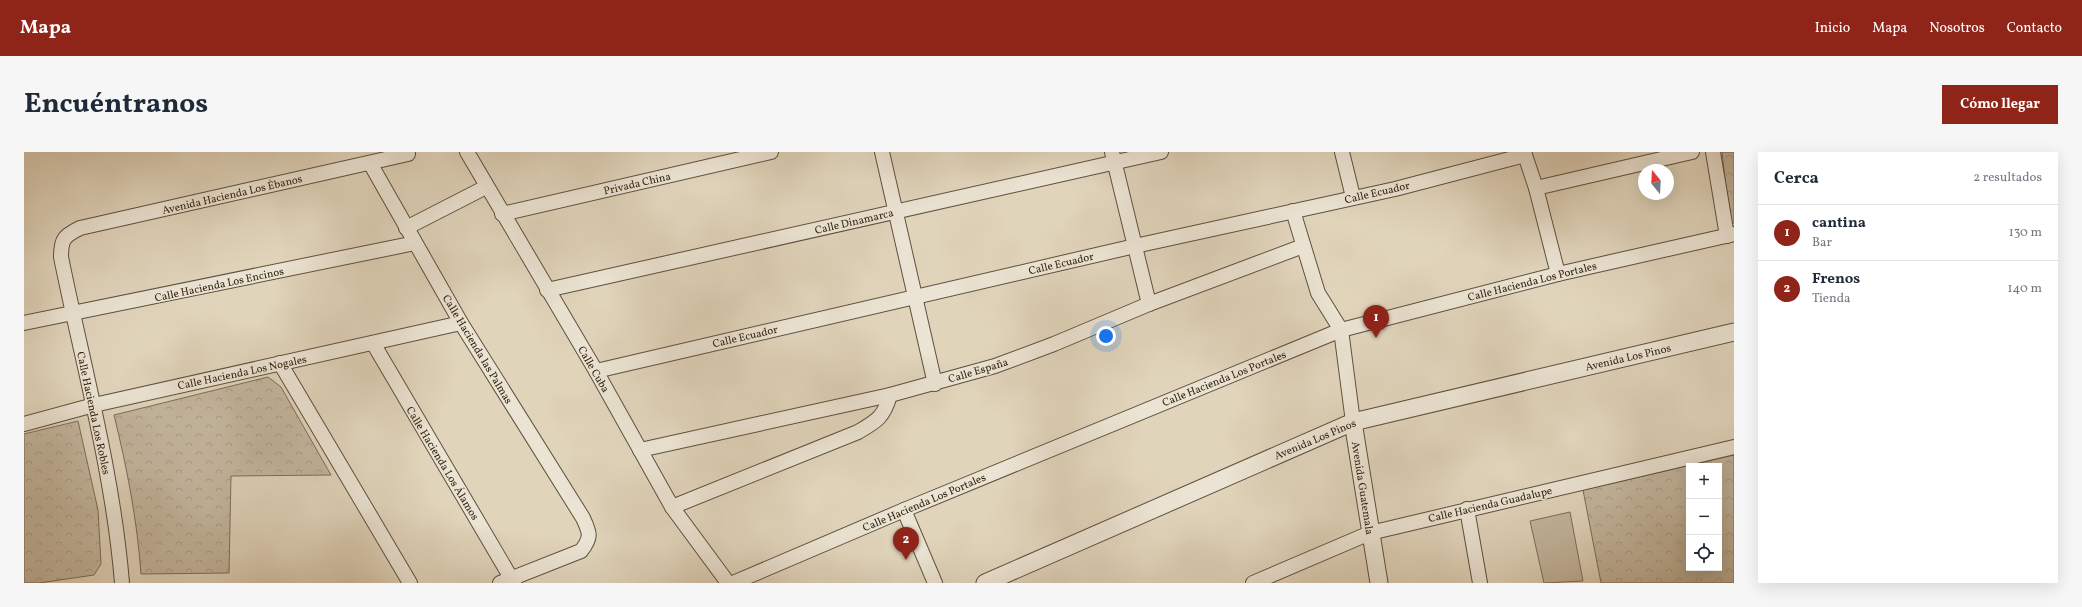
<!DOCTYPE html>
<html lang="es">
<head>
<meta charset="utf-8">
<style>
	body { margin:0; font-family:Vollkorn,serif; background:#f6f6f7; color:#1f2937 }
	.controls { position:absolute; right:12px; bottom:12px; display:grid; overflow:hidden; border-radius:0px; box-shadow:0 4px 16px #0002 }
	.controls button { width:36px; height:36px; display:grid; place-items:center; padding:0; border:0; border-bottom:1px solid #e0e1e3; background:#fff; color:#1f2937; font:20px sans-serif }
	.compass { position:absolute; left:1614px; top:12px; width:36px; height:36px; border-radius:50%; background:#fff; box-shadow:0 4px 16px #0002; rotate:342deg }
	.you { position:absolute; left:1082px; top:184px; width:14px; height:14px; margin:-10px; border:3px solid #fff; border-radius:50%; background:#1a73e8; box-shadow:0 0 0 6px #1a73e833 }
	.badge { display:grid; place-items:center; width:26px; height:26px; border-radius:50%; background:#8f2418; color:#fff; font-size:13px; font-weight:700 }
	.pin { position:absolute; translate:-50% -33px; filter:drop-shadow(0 1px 2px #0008) }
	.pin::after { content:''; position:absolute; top:21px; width:14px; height:12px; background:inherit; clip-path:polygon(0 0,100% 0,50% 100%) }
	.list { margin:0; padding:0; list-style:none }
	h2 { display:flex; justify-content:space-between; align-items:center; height:52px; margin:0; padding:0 16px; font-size:17px }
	h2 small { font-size:13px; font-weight:400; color:#747a83 }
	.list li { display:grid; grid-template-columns:26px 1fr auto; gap:12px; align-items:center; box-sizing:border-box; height:56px; padding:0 16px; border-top:1px solid #e0e1e3 }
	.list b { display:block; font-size:15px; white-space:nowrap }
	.list p { margin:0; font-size:13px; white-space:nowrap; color:#747a83 }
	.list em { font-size:13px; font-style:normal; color:#747a83 }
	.icon { flex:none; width:22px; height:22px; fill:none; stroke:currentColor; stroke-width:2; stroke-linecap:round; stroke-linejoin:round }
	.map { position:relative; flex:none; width:1710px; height:431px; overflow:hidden; border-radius:0px }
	header { display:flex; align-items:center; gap:24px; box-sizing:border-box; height:56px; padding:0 20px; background:#8f2418; color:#fff }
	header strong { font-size:19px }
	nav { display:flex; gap:22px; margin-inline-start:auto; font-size:14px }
	.intro { display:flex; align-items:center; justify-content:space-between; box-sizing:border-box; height:96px; padding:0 24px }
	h1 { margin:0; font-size:28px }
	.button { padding:10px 18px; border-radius:0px; background:#8f2418; color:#fff; font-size:14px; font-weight:700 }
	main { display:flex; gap:24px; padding:0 24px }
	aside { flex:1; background:#fff; border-radius:0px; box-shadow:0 4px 16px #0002 }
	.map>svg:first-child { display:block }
	.green { fill:#c3b69e; stroke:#7b6d58 }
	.park { fill:url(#park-crowns); stroke:#7b6d58; fill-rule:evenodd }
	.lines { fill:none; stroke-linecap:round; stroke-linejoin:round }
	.minor-casing { stroke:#5e503d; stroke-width:16 }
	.tertiary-casing { stroke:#5e503d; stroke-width:19 }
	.minor { stroke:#ebe3d3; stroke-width:14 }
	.tertiary { stroke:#ebe3d3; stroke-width:17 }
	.labels { text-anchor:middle; stroke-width:3; stroke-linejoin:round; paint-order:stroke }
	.street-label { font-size:11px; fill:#332413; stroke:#ebe3d3 }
</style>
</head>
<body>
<header>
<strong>Mapa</strong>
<nav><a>Inicio</a><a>Mapa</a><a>Nosotros</a><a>Contacto</a></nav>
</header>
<div class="intro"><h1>Encuéntranos</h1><a class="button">Cómo llegar</a></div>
<main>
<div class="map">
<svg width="1710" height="431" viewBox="0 0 1710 431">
	<defs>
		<pattern id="park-crowns" width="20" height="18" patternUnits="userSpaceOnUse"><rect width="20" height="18" fill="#c3b69e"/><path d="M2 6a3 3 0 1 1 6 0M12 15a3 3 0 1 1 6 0" fill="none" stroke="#a89c87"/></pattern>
	</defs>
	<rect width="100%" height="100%" fill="#e0d4bb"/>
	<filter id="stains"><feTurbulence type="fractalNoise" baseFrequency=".005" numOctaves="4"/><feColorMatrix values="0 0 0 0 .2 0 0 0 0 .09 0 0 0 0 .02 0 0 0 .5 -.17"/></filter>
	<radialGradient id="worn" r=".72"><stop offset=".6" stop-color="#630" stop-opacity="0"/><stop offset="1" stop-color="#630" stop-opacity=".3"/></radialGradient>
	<!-- green -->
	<polygon class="green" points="1546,360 1559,429 1520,431 1506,369"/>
	<!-- park -->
	<g class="park">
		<polygon points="1698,0 1710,0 1710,71 1706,72"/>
		<path d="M244,225l13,10 50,88 -100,1 -2,97 -88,1c-4,-55 -14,-106 -27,-159z"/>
		<polygon points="54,269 74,358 77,412 70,423 15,431 0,431 0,282"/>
		<path d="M1710,303v128h-133l-18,-93zM1665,314h30v102h-30z"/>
	</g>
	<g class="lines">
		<defs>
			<g id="minor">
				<polyline points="443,0 572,219 648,355 704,431"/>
				<polyline points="858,0 911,232"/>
				<polyline points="1088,0 1125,152"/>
				<polyline points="1318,0 1329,45"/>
				<polyline points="1500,0 1512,36 1534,122"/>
				<polyline points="1689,0 1703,84"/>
				<path d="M346,11l91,160 122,195c7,15 9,19 -2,33l-81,32"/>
				<polyline points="1512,36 1668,0"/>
				<polyline points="1269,59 1294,141 1317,178 1329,270"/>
				<polyline points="478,62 747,0"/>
				<polyline points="382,76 462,35"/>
				<polyline points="523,138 1137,0"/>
				<polyline points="0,171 391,91"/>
				<polyline points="349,191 490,431"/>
				<polyline points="256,211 386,431"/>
				<polyline points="572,219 1111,94 1371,37 1501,3"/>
				<polyline points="0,272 70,253 437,171"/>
				<polyline points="616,298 866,243 971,214 1030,192 1125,152 1279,94"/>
				<path d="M648,355l186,-75c19,-11 26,-15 32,-37"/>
				<polyline points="1443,357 1456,431"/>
				<polyline points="880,358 911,431"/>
				<path d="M98,431c-9,-111 -39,-217 -61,-326 0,-18 3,-21 19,-29l328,-74"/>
				<polyline points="709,431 880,358 1317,178 1534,122 1710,82"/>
				<polyline points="1229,431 1346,381 1710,295"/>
			</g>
			<g id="tertiary">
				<polyline points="1329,270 1355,431"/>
				<polyline points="961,431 1329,270 1710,180"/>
			</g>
		</defs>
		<!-- minor casing -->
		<use href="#minor" class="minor-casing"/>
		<!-- tertiary casing -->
		<use href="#tertiary" class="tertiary-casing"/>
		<!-- minor -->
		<use href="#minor" class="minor"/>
		<!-- tertiary -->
		<use href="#tertiary" class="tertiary"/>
	</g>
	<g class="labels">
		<!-- street labels -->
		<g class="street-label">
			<text transform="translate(613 31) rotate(-13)" y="4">Privada China</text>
			<text transform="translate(1353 40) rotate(-13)" y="4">Calle Ecuador</text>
			<text transform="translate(208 42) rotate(-13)" y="4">Avenida Hacienda Los Ébanos</text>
			<text transform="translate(830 69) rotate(-13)" y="4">Calle Dinamarca</text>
			<text transform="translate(1037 111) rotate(-13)" y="4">Calle Ecuador</text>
			<text transform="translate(1508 129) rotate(-14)" y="4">Calle Hacienda Los Portales</text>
			<text transform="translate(195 132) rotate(-12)" y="4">Calle Hacienda Los Encinos</text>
			<text transform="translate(721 184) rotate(-13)" y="4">Calle Ecuador</text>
			<text transform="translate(454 197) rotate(59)" y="4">Calle Hacienda las Palmas</text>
			<text transform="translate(1604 205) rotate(-13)" y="4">Avenida Los Pinos</text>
			<text transform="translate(570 217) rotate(60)" y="4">Calle Cuba</text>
			<text transform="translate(954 218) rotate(-17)" y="4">Calle España</text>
			<text transform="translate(218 220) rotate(-12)" y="4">Calle Hacienda Los Nogales</text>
			<text transform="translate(1200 226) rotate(-22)" y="4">Calle Hacienda Los Portales</text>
			<text transform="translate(70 261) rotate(78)" y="4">Calle Hacienda Los Robles</text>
			<text transform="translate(1291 287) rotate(-23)" y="4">Avenida Los Pinos</text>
			<text transform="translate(419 311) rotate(59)" y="4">Calle Hacienda Los Álamos</text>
			<text transform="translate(1339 336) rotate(81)" y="4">Avenida Guatemala</text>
			<text transform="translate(900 350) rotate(-23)" y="4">Calle Hacienda Los Portales</text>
			<text transform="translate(1466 352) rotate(-13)" y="4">Calle Hacienda Guadalupe</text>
		</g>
	</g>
	<rect width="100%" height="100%" filter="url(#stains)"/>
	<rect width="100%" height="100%" fill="url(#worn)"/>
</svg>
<div class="controls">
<button>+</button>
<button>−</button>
<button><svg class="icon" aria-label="locate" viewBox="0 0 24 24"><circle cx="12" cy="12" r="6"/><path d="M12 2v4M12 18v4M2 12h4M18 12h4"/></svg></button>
</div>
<svg class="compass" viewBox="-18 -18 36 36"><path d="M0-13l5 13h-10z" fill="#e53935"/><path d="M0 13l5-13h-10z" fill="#747a83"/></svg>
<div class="you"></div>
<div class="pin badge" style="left:1352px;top:186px">1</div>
<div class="pin badge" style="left:882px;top:408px">2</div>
</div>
<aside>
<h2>Cerca<small>2 resultados</small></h2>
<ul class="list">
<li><span class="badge">1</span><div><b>cantina</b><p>Bar</p></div><em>130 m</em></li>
<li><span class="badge">2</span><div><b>Frenos</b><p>Tienda</p></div><em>140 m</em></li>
</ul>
</aside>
</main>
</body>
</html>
